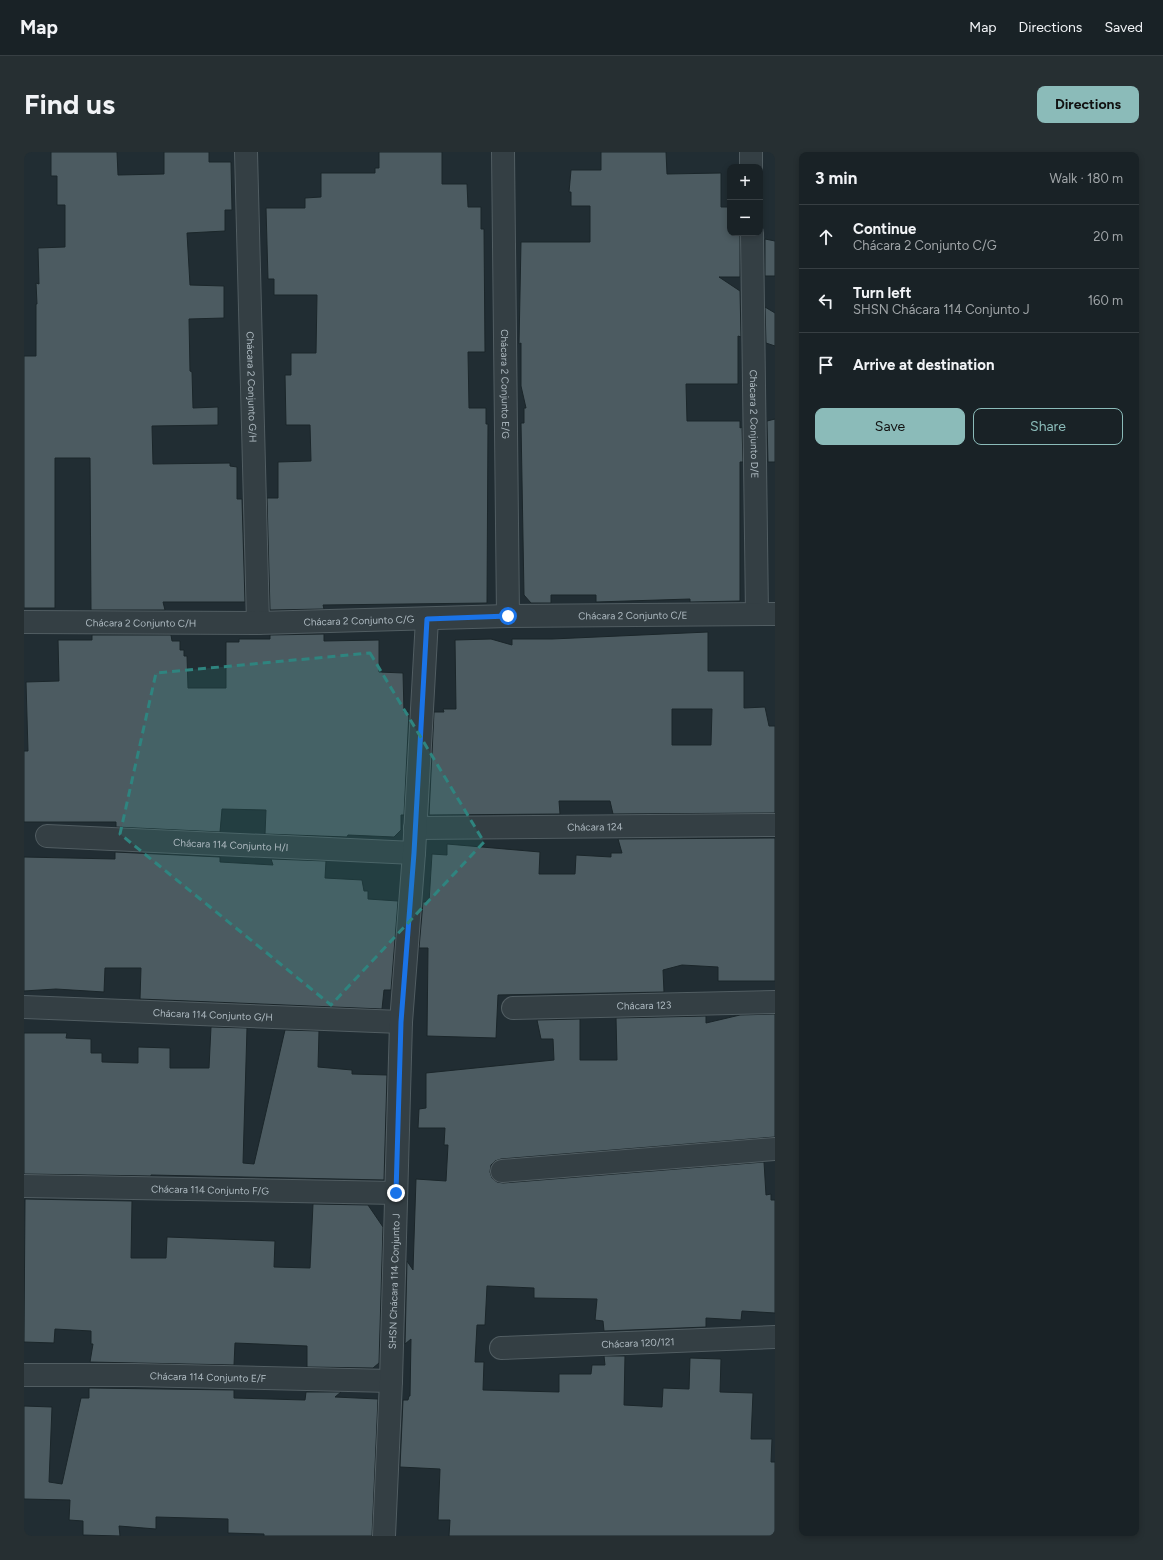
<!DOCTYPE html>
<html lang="en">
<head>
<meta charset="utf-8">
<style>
	body { margin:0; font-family:Figtree,sans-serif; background:#262f32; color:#f1f3f6 }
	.controls { position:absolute; right:12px; top:12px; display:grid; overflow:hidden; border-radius:8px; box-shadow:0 2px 6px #0003 }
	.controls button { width:36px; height:36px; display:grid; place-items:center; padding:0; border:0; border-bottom:1px solid #373f43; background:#192226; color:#f1f3f6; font:20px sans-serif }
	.stop { position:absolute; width:12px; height:12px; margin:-9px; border:3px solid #1a73e8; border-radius:50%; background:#fff }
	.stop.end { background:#1a73e8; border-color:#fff; box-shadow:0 1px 4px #0008 }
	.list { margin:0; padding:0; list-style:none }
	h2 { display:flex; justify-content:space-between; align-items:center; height:52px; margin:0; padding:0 16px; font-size:17px }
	h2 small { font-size:13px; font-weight:400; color:#9fa4a7 }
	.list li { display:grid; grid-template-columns:26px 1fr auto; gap:12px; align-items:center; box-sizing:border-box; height:64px; padding:0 16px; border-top:1px solid #373f43 }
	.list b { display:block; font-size:15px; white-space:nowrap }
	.list p { margin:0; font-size:13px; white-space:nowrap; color:#9fa4a7 }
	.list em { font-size:13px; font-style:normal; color:#9fa4a7 }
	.actions { display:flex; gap:8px; padding:12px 16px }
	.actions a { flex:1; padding:9px 0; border:1px solid #8bbbb9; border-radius:8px; text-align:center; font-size:14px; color:#8bbbb9 }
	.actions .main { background:#8bbbb9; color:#111 }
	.icon { flex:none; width:22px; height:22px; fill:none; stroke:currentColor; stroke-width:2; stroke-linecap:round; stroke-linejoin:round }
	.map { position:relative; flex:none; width:751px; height:1384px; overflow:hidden; border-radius:8px }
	header { display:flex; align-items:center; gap:24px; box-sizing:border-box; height:56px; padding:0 20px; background:#192226; border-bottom:1px solid #373f43 }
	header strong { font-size:19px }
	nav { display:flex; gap:22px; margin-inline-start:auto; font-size:14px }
	.intro { display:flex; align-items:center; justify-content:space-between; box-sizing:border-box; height:96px; padding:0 24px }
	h1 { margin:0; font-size:28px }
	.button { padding:10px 18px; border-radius:8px; background:#8bbbb9; color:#111; font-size:14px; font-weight:700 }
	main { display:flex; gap:24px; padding:0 24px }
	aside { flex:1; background:#192226; border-radius:8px; box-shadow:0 2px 6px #0003 }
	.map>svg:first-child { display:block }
	.building { fill:#4c5b61; stroke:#1b262a; fill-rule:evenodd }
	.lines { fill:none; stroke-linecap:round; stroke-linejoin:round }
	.minor-casing { stroke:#515d62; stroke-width:24 }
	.minor { stroke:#343f44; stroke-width:22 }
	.route { stroke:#1a73e8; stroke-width:5 }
	.marked { fill:#2f847f; fill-opacity:0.2; stroke:#2f847f; stroke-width:3; stroke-dasharray:8 5; stroke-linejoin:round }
	.labels { text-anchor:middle; stroke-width:4; stroke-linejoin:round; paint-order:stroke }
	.street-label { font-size:10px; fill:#aebac1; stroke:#192328 }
</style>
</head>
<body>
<header>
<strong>Map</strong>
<nav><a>Map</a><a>Directions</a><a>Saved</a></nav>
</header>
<div class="intro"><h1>Find us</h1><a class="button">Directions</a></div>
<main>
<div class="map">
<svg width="751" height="1384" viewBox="0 0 751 1384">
	<rect width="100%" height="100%" fill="#212d33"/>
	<!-- building -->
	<g class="building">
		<polygon points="27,0 93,0 94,23 140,22 140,0 185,0 185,10 207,10 208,58 201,58 201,79 163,81 166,133 200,134 200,166 165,167 166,219 168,220 169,256 194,255 194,273 128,274 129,312 206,311 206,314 213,315 213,347 218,347 221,450 139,450 141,458 67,458 66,306 31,306 31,456 0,456 0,204 12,204 12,152 13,152 12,131 15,132 14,96 41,95 41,53 33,53 33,24 27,24"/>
		<polygon points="355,0 418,0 418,32 443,32 444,55 457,55 457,77 460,77 461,200 444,200 445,256 462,256 462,272 464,272 463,451 299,453 300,457 246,458 243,346 254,346 254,310 287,309 286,273 262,273 261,223 267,223 267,201 292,201 293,143 250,143 250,127 244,127 242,56 281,56 281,46 297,45 297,21 351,21 351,16 355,16"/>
		<polygon points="577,0 642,0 643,22 697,21 697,55 706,55 706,81 716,83 716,125 695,125 716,139 717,185 714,184 714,232 662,232 663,269 716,269 716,276 718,275 719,310 716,310 716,449 666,450 666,447 572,450 572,443 527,443 527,451 507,451 500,443 497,271 500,271 500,256 502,256 497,234 497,191 495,192 497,90 566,90 566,54 547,54 547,40 545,40 547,18 577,18"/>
		<polygon points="741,87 751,89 751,124 741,124"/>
		<polygon points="741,155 751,161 751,194 742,191"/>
		<polygon points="751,267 751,310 744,310 743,269"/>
		<path d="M684,480v39h36v37l21,-1 4,19h6v87l-162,1 -3,-13h-51l1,13 -131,1 5,-103h10l-1,-3h13l-1,-69 36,-1 21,6v-6h40zM648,557h40l-1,36h-39z"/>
		<polygon points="300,482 300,489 355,488 355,520 379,521 380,560 385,560 380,663 377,663 377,678 370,685 324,683 323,685 241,682 242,658 198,657 196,680 92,675 92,670 0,670 0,599 4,599 2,530 35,529 34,488 68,488 68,483 147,483 148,489 156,489 156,498 160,498 160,504 163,504 164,536 202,536 202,490 215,490 215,487 246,487 246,483"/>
		<polygon points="751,686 751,829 694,829 694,815 658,813 639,818 640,840 474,843 472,886 403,884 404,796 395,796 399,750 405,750 408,702 423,703 423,692 516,700 515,722 551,722 552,703 587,705 587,701 598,701 594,687"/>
		<polygon points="91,700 196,705 196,710 249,713 247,707 302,709 301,726 338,728 340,739 344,739 344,747 374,749 367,838 360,838 358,857 116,847 117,816 81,816 80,840 32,837 0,839 0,705 91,707"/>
		<polygon points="751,862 751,985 477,1007 471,1009 467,1013 466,1020 468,1026 473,1030 479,1031 740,1010 742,1043 747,1042 747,1048 751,1048 751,1161 718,1159 717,1168 682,1166 682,1175 580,1179 579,1169 571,1168 573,1147 510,1146 510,1136 463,1134 461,1173 453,1173 451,1210 460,1210 459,1238 535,1240 535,1222 567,1222 568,1213 581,1213 580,1204 601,1204 600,1253 638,1255 639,1236 665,1237 666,1206 697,1207 696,1240 729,1241 727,1287 748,1287 747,1310 751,1310 751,1384 425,1384 426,1368 414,1368 416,1317 376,1315 379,1248 384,1248 385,1244 386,1244 387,1187 381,1192 383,1109 389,1118 392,1027 422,1029 424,993 420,993 421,976 394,976 395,957 402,956 402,921 530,908 529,887 517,887 513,868 556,867 556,908 593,908 592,866 682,864 682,871 716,863"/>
		<polygon points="187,875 223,876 219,1011 230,1012 261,878 295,879 294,915 328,918 328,922 363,923 360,1028 127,1023 127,1024 0,1022 0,881 43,881 42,886 67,887 67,901 78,901 78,910 114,911 114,895 146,896 146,916 185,916"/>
		<polygon points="1,1047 108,1049 107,1106 142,1106 143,1085 251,1089 250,1115 286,1116 289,1052 344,1053 359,1075 355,1211 349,1216 283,1215 283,1194 211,1191 210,1213 66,1210 69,1192 67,1192 67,1179 31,1177 30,1191 0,1190"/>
		<polygon points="65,1236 210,1238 210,1246 281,1248 282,1240 317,1240 311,1245 354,1247 348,1384 240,1384 240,1382 204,1381 204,1367 132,1365 132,1377 95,1374 96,1384 59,1383 59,1369 45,1368 46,1348 0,1347 0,1254 28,1255 25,1330 38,1332 57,1246 65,1246"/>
	</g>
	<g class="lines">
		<defs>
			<g id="minor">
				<path id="s1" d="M222,0l12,471"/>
				<path id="s2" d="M479,0l5,464"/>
				<polyline points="727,0 727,15"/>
				<path id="s3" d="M728,81l5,381"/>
				<path id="s4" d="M0,470l234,1 250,-7 267,-2"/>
				<path id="s5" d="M391,676l360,-3"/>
				<path id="s6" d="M23,684l367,17"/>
				<path id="s7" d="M0,855l377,15"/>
				<path id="s8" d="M489,856l262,-6"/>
				<polyline points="478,1019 751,997"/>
				<path id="s9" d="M0,1034l372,7"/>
				<path id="s10" d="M477,1196l274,-11"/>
				<path id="s11" d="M0,1223h111l256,6"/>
				<path id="s12" d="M360,1384l7,-155 10,-359 13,-169 13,-234"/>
			</g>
		</defs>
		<!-- minor casing -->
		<use href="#minor" class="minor-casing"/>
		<!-- minor -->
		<use href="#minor" class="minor"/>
	</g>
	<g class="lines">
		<!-- route -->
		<polyline class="route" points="372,1041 377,870 390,701 403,467 484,464"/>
	</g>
	<!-- marked area -->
	<path class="marked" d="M346,501l114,189 -153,163 -211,-171 36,-161z"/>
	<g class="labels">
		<!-- street labels -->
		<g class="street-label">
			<text dy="4" stroke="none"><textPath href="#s2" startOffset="232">Chácara 2 Conjunto E/G</textPath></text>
			<text dy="4" stroke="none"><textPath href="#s1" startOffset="235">Chácara 2 Conjunto G/H</textPath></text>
			<text dy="4" stroke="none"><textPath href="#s3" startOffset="191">Chácara 2 Conjunto D/E</textPath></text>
			<text dy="4" stroke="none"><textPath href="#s4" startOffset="609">Chácara 2 Conjunto C/E</textPath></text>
			<text dy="4" stroke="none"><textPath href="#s4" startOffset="335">Chácara 2 Conjunto C/G</textPath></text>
			<text dy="4" stroke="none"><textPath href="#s4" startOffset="117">Chácara 2 Conjunto C/H</textPath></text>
			<text dy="4" stroke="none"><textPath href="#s5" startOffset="180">Chácara 124</textPath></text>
			<text dy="4" stroke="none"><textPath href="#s6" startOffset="184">Chácara 114 Conjunto H/I</textPath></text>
			<text dy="4" stroke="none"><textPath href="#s8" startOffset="131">Chácara 123</textPath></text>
			<text dy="4" stroke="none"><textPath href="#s7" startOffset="189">Chácara 114 Conjunto G/H</textPath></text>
			<text dy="4" stroke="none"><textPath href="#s9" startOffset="186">Chácara 114 Conjunto F/G</textPath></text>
			<text dy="4" stroke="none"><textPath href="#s12" startOffset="255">SHSN Chácara 114 Conjunto J</textPath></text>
			<text dy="4" stroke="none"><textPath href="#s10" startOffset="137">Chácara 120/121</textPath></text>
			<text dy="4" stroke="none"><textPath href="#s11" startOffset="184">Chácara 114 Conjunto E/F</textPath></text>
		</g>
	</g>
</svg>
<div class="controls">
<button>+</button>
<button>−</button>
</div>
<div class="stop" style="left:484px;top:464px"></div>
<div class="stop end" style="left:372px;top:1041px"></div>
</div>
<aside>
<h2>3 min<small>Walk · 180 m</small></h2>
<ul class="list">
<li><svg class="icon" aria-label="ahead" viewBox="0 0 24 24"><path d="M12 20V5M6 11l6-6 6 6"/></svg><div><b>Continue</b><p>Chácara 2 Conjunto C/G</p></div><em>20 m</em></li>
<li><svg class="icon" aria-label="left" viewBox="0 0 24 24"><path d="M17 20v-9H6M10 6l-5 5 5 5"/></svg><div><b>Turn left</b><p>SHSN Chácara 114 Conjunto J</p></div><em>160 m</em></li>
<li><svg class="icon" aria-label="arrive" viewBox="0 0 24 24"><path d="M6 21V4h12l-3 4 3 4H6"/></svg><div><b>Arrive at destination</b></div></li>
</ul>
<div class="actions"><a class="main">Save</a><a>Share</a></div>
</aside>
</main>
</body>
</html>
